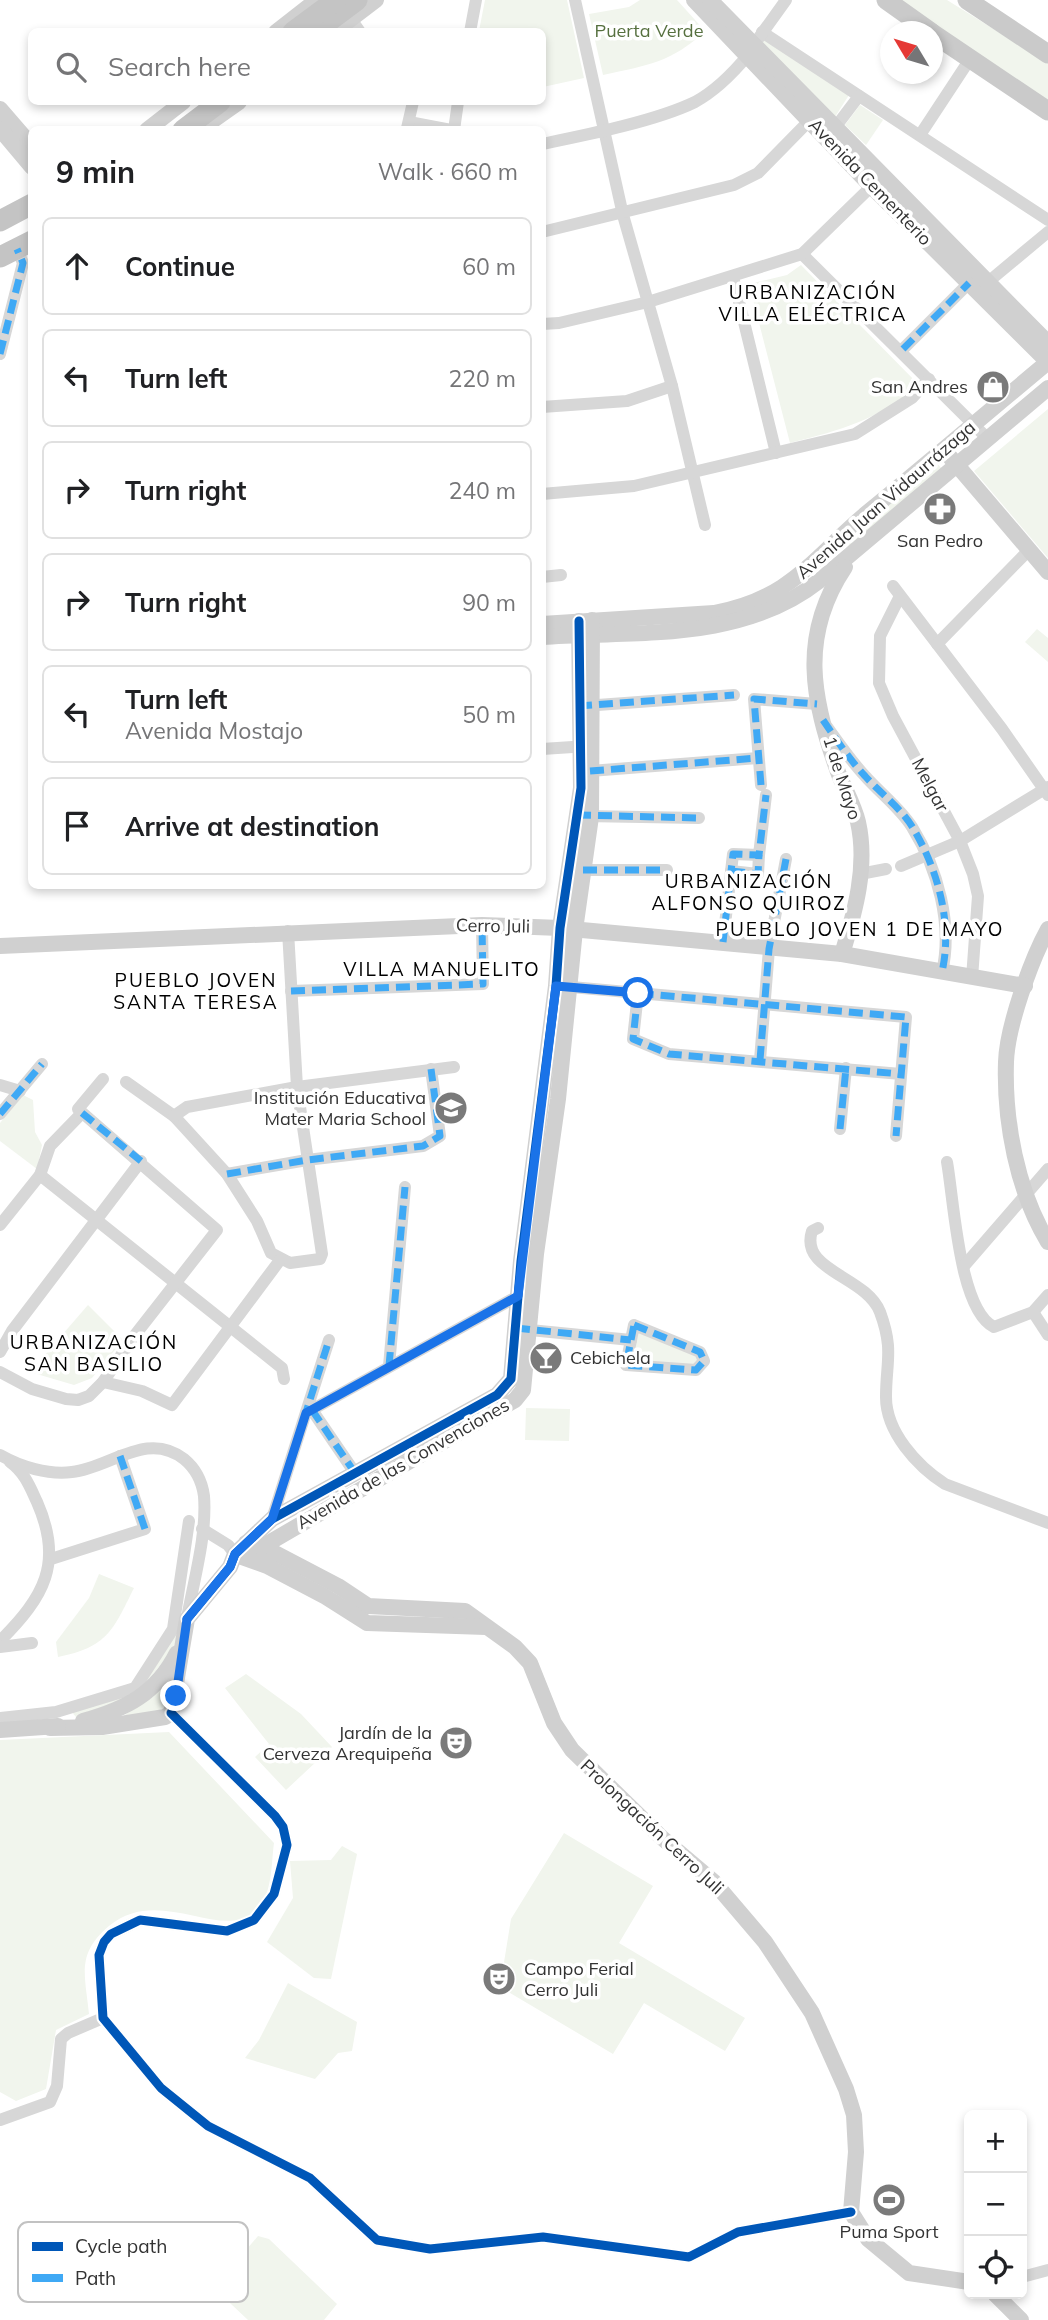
<!DOCTYPE html>
<html lang="en">
<head>
<meta charset="utf-8">
<style>
	body { margin:0; font-family:Mulish,sans-serif; background:#f2f2f2; color:#202124 }
	.controls { position:absolute; right:21px; bottom:21px; display:grid; overflow:hidden; border-radius:10px; box-shadow:0 4px 10px #0003 }
	.controls button { width:63px; height:63px; display:grid; place-items:center; padding:0; border:0; border-bottom:2px solid #e0e0e0; background:#fff; color:#202124; font:35px sans-serif }
	.compass { position:absolute; left:880px; top:21px; width:63px; height:63px; border-radius:50%; background:#fff; box-shadow:0 4px 10px #0003; rotate:308deg }
	.stop { position:absolute; width:21px; height:21px; margin:-16px; border:5px solid #1a73e8; border-radius:50%; background:#fff }
	.stop.end { background:#1a73e8; border-color:#fff; box-shadow:0 2px 7px #0008 }
	.list { margin:0; padding:0; list-style:none }
	h2 { display:flex; justify-content:space-between; align-items:center; height:91px; margin:0; padding:0 28px; font-size:30px }
	h2 small { font-size:23px; font-weight:400; color:#757577 }
	.list li { display:grid; grid-template-columns:46px 1fr auto; gap:21px; align-items:center; box-sizing:border-box; height:98px; margin:0 14px 14px; padding:0 14px; border:2px solid #e0e0e0; border-radius:10px }
	.list b { display:block; font-size:26px; white-space:nowrap }
	.list p { margin:0; font-size:23px; white-space:nowrap; color:#757577 }
	.list em { font-size:23px; font-style:normal; color:#757577 }
	.icon { flex:none; width:38px; height:38px; fill:none; stroke:currentColor; stroke-width:2; stroke-linecap:round; stroke-linejoin:round }
	.map { position:relative; flex:none; width:1048px; height:2320px; overflow:hidden }
	.search { position:absolute; background:#fff; box-shadow:0 4px 10px #0003; left:28px; top:28px; width:518px; height:77px; display:flex; align-items:center; gap:18px; box-sizing:border-box; padding:0 24px; border-radius:10px; color:#757577; font-size:26px }
	.panel { position:absolute; background:#fff; box-shadow:0 4px 10px #0003; left:28px; top:126px; width:518px; height:763px; border-radius:10px }
	.map>svg:first-child { display:block }
	.green { fill:#f1f5ed }
	.lines { fill:none; stroke-linecap:round; stroke-linejoin:round }
	.street { stroke:#d7d7d7; stroke-width:12 }
	.secondary { stroke:#d0d0d0; stroke-width:16 }
	.primary { stroke:#cacaca; stroke-width:19 }
	.highway { stroke:#c4c4c4; stroke-width:21 }
	.quiet { stroke:#3fa9f5; stroke-width:7; stroke-dasharray:14 7; stroke-linecap:butt }
	.cycleway-casing { stroke:#fff; stroke-width:13 }
	.cycleway { stroke:#0057b8; stroke-width:9 }
	.route { stroke:#1a73e8; stroke-width:9 }
	.labels { text-anchor:middle; stroke-width:7; stroke-linejoin:round; paint-order:stroke }
	.park-label { font-size:18px; fill:#56703f; stroke:#fff }
	.street-label { font-size:18px; fill:#333; stroke:#fff }
	.poi-label { font-size:18px; fill:#333; stroke:#fff; text-anchor:end }
	.neighbourhood-label { font-size:19px; letter-spacing:2px; fill:#000; stroke:#fff }
	.key { fill:#fff; stroke:#c2c2c2; stroke-width:2 }
	.key-label { font-size:19px; fill:#333 }
</style>
</head>
<body>
<div class="map">
<svg width="1048" height="2320" viewBox="0 0 1048 2320">
	<rect width="100%" height="100%" fill="#fff"/>
	<!-- green -->
	<g class="green">
		<polygon points="485,0 567,0 584,78 543,87 542,32 479,31"/>
		<path d="M640,0h37l28,31c-34,32 -57,34 -102,44l-14,-61 40,-7z"/>
		<polygon points="893,0 947,0 1048,63 1048,106"/>
		<polygon points="764,38 849,95 833,120 758,45"/>
		<polygon points="860,105 883,120 866,145 845,125"/>
		<path d="M801,265l118,120c-41,35 -78,45 -129,58l-41,-159 38,-9z"/>
		<polygon points="1048,409 1048,558 974,471"/>
		<polygon points="936,462 942,469 848,549 842,542"/>
		<polygon points="1037,629 1048,638 1048,662 1025,642"/>
		<polygon points="23,1095 33,1100 35,1132 42,1145 37,1169 0,1141 0,1123"/>
		<polygon points="88,1305 123,1340 92,1378 74,1385 30,1372"/>
		<polygon points="636,1330 697,1354 698,1365 630,1362"/>
		<polygon points="526,1408 570,1409 569,1441 525,1440"/>
		<path d="M99,1574l35,14c-21,42 -26,59 -76,69l-2,-15 33,-44z"/>
		<path d="M172,1634l5,3 -2,7c-34,51 -42,52 -99,73l-5,-6 60,-22z"/>
		<polygon points="246,1674 301,1714 332,1747 286,1790 255,1757 269,1744 225,1688"/>
		<polygon points="162,1689 168,1694 162,1712 122,1717"/>
		<path d="M169,1732l105,111c-3,21 -1,56 -21,70 -34,27 -95,-28 -144,13 -33,28 -24,48 -20,88l-33,16 -10,59 -30,12 -16,-9v-352z"/>
		<polygon points="564,1833 653,1886 619,1943 745,2018 725,2051 644,2003 613,2054 500,1987 511,1919"/>
		<polygon points="342,1846 357,1854 331,1979 314,1978 267,1942 293,1898 290,1861 331,1860"/>
		<polygon points="288,1983 357,2022 352,2051 338,2053 315,2079 245,2058 259,2040"/>
		<polygon points="258,2236 269,2239 337,2304 324,2320 248,2320 214,2288"/>
	</g>
	<g class="lines">
		<!-- street -->
		<g class="street">
			<polyline points="575,0 623,215 672,386 705,525"/>
			<polyline points="351,19 360,32"/>
			<polyline points="470,32 476,0"/>
			<polyline points="762,32 1048,220"/>
			<polyline points="758,39 786,0"/>
			<polyline points="409,122 451,130"/>
			<polyline points="407,128 413,102"/>
			<polyline points="834,129 859,96"/>
			<polyline points="454,130 458,102"/>
			<polyline points="920,135 970,59"/>
			<path d="M542,144c44,-9 114,-23 153,-42 20,-11 39,-30 53,-47"/>
			<polyline points="542,232 734,185 758,173 809,121"/>
			<polyline points="802,254 988,439"/>
			<polyline points="733,277 776,453"/>
			<polyline points="988,282 1048,232"/>
			<polyline points="542,324 559,323 648,302 802,254 877,181"/>
			<polyline points="903,349 969,283"/>
			<polyline points="0,354 23,263 17,249"/>
			<polyline points="542,407 627,401 672,386"/>
			<polyline points="542,494 634,486 855,434 912,398 929,379"/>
			<polyline points="542,577 561,575"/>
			<polyline points="893,586 1002,729 1048,795"/>
			<polyline points="899,598 880,636 879,683 893,716 960,841 973,874 978,896 972,978"/>
			<polyline points="937,644 1029,550"/>
			<polyline points="584,706 734,695"/>
			<path d="M825,724c13,18 25,36 40,52 15,17 35,32 47,51 26,42 41,98 30,145"/>
			<polyline points="542,749 588,746"/>
			<polyline points="590,771 758,758"/>
			<polyline points="761,785 754,699 817,704"/>
			<polyline points="584,816 699,818"/>
			<polyline points="901,866 960,841 1048,787"/>
			<polyline points="583,870 667,870"/>
			<polyline points="731,871 758,874 759,855"/>
			<polyline points="860,874 886,869"/>
			<polyline points="723,942 733,854 759,855 766,795"/>
			<polyline points="560,986 906,1017 896,1136"/>
			<polyline points="291,991 483,984 482,925"/>
			<polyline points="638,993 633,1039 669,1054 901,1074"/>
			<polyline points="760,1060 769,949 786,859"/>
			<polyline points="126,1082 174,1116 227,1174 257,1221 271,1253 290,1263 320,1259 322,1254 297,1087 288,931"/>
			<polyline points="0,1085 20,1091"/>
			<polyline points="0,1114 42,1064"/>
			<polyline points="174,1116 187,1107 297,1087 454,1067"/>
			<polyline points="840,1129 846,1068"/>
			<path d="M947,1162c7,39 12,148 47,165l39,-15 15,-17"/>
			<polyline points="227,1174 307,1160 423,1146 440,1136 431,1069"/>
			<polyline points="40,1175 282,1368 284,1379"/>
			<polyline points="0,1225 40,1175 50,1146 82,1113"/>
			<path d="M818,1228l-6,3c-13,40 54,45 68,81 14,38 6,50 6,85 0,35 31,69 59,87l103,39"/>
			<polyline points="964,1266 1048,1169"/>
			<polyline points="1033,1312 1048,1335"/>
			<polygon points="634,1325 700,1352 704,1361 696,1370 626,1365"/>
			<polyline points="520,1329 631,1340"/>
			<polyline points="0,1352 12,1331 141,1161"/>
			<polyline points="389,1366 405,1187"/>
			<polyline points="0,1372 32,1389 66,1399 78,1400 89,1396 103,1382 135,1335 217,1230 78,1109 103,1079"/>
			<polyline points="103,1382 142,1391 172,1405 280,1260"/>
			<polyline points="312,1410 355,1473"/>
			<polyline points="306,1413 518,1296"/>
			<path d="M0,1455c21,12 48,20 72,17 38,-4 75,-42 112,-13 11,9 18,22 20,37 3,39 -10,83 -17,122"/>
			<polyline points="272,1519 329,1340"/>
			<polyline points="202,1529 228,1545 235,1554"/>
			<polyline points="51,1559 145,1529 120,1456"/>
			<path d="M0,1641c44,-44 64,-78 37,-139 -7,-15 -12,-29 -27,-40"/>
			<polyline points="0,1647 32,1643"/>
			<polyline points="171,1713 275,1816 283,1827 287,1845 274,1894 254,1920 227,1931 140,1920 111,1934 104,1942 99,1955 103,2018 161,2088 208,2126 310,2178 377,2240 430,2249 543,2237 689,2257 738,2232 851,2212"/>
			<polyline points="0,1718 56,1712 135,1688 173,1629 189,1521"/>
			<polyline points="0,2120 50,2102 57,2086 61,2039 68,2033 103,2018"/>
			<polyline points="1022,2277 1048,2270"/>
		</g>
		<!-- secondary -->
		<g class="secondary">
			<polyline points="694,0 871,186 1048,362"/>
			<polyline points="710,0 1048,343"/>
			<polyline points="276,32 317,0"/>
			<polyline points="334,32 376,0"/>
			<polyline points="0,109 32,146"/>
			<polyline points="205,126 239,102"/>
			<polyline points="0,129 32,167"/>
			<polyline points="147,130 183,102"/>
			<polyline points="950,457 1048,572"/>
			<path d="M542,624l172,-11c77,-14 99,-55 153,-100 61,-50 121,-101 181,-151"/>
			<path d="M542,637c94,-6 200,5 277,-56l229,-193"/>
			<path d="M1048,929c-17,31 -41,98 -42,133 -2,59 11,129 42,180"/>
			<polyline points="0,946 482,925 560,928 842,954 1025,986"/>
			<path d="M842,954c13,-42 26,-88 16,-132 -4,-17 -14,-34 -20,-50 -26,-73 -39,-136 7,-205"/>
			<polyline points="246,1543 275,1553 338,1586 368,1606 465,1611 515,1647 530,1663 554,1723 572,1750 661,1837 713,1881 765,1942 812,2013 846,2089 854,2115 856,2152 851,2212 868,2239 909,2273 969,2282"/>
			<polyline points="253,1552 515,1400 523,1390 536,1254 558,1099 575,930 591,817 592,620"/>
			<polyline points="239,1556 267,1566 326,1597 367,1623 486,1627"/>
			<path d="M83,1721c43,-12 73,-27 94,-68"/>
			<polyline points="50,1728 102,1727 165,1717 171,1713 187,1619 230,1567 235,1554 272,1519 497,1395 511,1379 521,1261 556,986 560,928 581,788 579,621"/>
			<polyline points="0,1730 58,1726"/>
			<polyline points="995,2294 1021,2320"/>
		</g>
		<!-- primary -->
		<g class="primary">
			<polyline points="886,0 931,32"/>
			<polyline points="967,0 1048,54"/>
			<polyline points="932,33 1048,111"/>
		</g>
		<!-- highway -->
		<g class="highway">
			<polyline points="325,24 357,0"/>
			<polyline points="293,32 336,0"/>
			<polyline points="183,130 220,102"/>
			<polyline points="0,221 32,204"/>
			<polyline points="0,257 32,241"/>
		</g>
		<!-- quiet -->
		<g class="quiet">
			<polyline points="903,349 969,283"/>
			<polyline points="0,354 23,263 17,249"/>
			<polyline points="578,706 734,695"/>
			<path d="M823,720c13,19 26,39 42,56 15,17 36,32 48,52 25,42 40,96 29,144"/>
			<polyline points="590,771 758,758"/>
			<polyline points="761,785 754,699 817,704"/>
			<polyline points="577,815 699,818"/>
			<polyline points="583,870 667,870"/>
			<polyline points="731,871 758,874 759,855"/>
			<polyline points="723,942 733,854 759,855 766,795"/>
			<polyline points="556,986 906,1017 896,1136"/>
			<polyline points="291,991 483,984 482,925"/>
			<polyline points="638,993 633,1039 669,1054 901,1074"/>
			<polyline points="760,1060 769,949 786,859"/>
			<polyline points="82,1113 141,1161"/>
			<polyline points="0,1114 42,1064"/>
			<polyline points="840,1129 846,1068"/>
			<polyline points="227,1174 307,1160 423,1146 440,1136 431,1069"/>
			<polygon points="634,1325 700,1352 704,1361 696,1370 626,1365"/>
			<polyline points="516,1328 631,1340"/>
			<polyline points="389,1366 405,1187"/>
			<polyline points="312,1410 355,1473"/>
			<polyline points="306,1413 518,1296"/>
			<polyline points="120,1456 145,1529"/>
			<polyline points="272,1519 329,1340"/>
		</g>
		<defs>
			<g id="cycleway">
				<polyline points="187,1619 230,1567 235,1554 272,1519 497,1395 511,1379 521,1261 556,986 560,928 581,788 579,621"/>
				<polyline points="171,1713 275,1816 283,1827 287,1845 274,1894 254,1920 227,1931 140,1920 111,1934 104,1942 99,1955 103,2018 161,2088 208,2126 310,2178 377,2240 430,2249 543,2237 689,2257 738,2232 851,2212"/>
			</g>
		</defs>
		<!-- cycleway casing -->
		<use href="#cycleway" class="cycleway-casing"/>
		<!-- cycleway -->
		<use href="#cycleway" class="cycleway"/>
	</g>
	<g class="lines">
		<!-- route -->
		<polyline class="route" points="176,1696 187,1619 230,1567 235,1554 272,1519 306,1413 518,1296 556,986 638,993"/>
	</g>
	<!-- icons -->
	<defs>
		<symbol id="shop-disc" viewBox="-11 -11 22 22"><circle r="9.5" fill="#7a7a7a" stroke="#fff"/><path d="M-5-2.5h2.3a2.7 3.5 0 0 1 5.4 0H5L5.5 6h-11ZM-1.5-2.5h3a1.5 2.3 0 0 0-3 0Z" fill="#fff"/></symbol>
		<symbol id="pharmacy-disc" viewBox="-11 -11 22 22"><circle r="9.5" fill="#7a7a7a" stroke="#fff"/><path d="M-2-6h4v4h4v4h-4v4h-4v-4h-4v-4h4Z" fill="#fff"/></symbol>
		<symbol id="school-disc" viewBox="-11 -11 22 22"><circle r="9.5" fill="#7a7a7a" stroke="#fff"/><path d="M0-5L7-2L0 1L-7-2ZM-4 1L0 2.5L4 1V4Q0 6-4 4Z" fill="#fff"/></symbol>
		<symbol id="bar-disc" viewBox="-11 -11 22 22"><circle r="9.5" fill="#7a7a7a" stroke="#fff"/><path d="M-6-5H6L.8 .8V4.5H3.5V6h-7V4.5H-.8V.8Z" fill="#fff"/></symbol>
		<symbol id="theatre-disc" viewBox="-11 -11 22 22"><circle r="9.5" fill="#7a7a7a" stroke="#fff"/><path d="M-5-5.5Q0-4 5-5.5V0Q5 5 0 6Q-5 5-5 0ZM-3.3-2.5H-1v1.5H-3.3ZM1-2.5H3.3v1.5H1ZM-2.8 1Q0 5.5 2.8 1Z" fill="#fff"/></symbol>
		<symbol id="stadium-disc" viewBox="-11 -11 22 22"><circle r="9.5" fill="#7a7a7a" stroke="#fff"/><path d="M0-5a6.5 5 0 1 0 0 10a6.5 5 0 1 0 0-10ZM-3.5-1.8h7v3.6h-7Z" fill="#fff"/></symbol>
	</defs>
	<g fill-rule="evenodd">
		<use href="#shop-disc" x="974" y="368" width="38" height="38"/>
		<use href="#pharmacy-disc" x="921" y="490" width="38" height="38"/>
		<use href="#school-disc" x="432" y="1089" width="38" height="38"/>
		<use href="#bar-disc" x="527" y="1339" width="38" height="38"/>
		<use href="#theatre-disc" x="437" y="1724" width="38" height="38"/>
		<use href="#theatre-disc" x="480" y="1960" width="38" height="38"/>
		<use href="#stadium-disc" x="870" y="2181" width="38" height="38"/>
	</g>
	<g class="labels">
		<!-- park labels -->
		<g class="park-label">
			<text x="649" y="37">Puerta Verde</text>
		</g>
		<!-- street labels -->
		<g class="street-label">
			<text transform="translate(870 182) rotate(46)" y="6">Avenida Cementerio</text>
			<text transform="translate(886 500) rotate(-41)" y="6">Avenida Juan Vidaurrázaga</text>
			<text transform="translate(842 778) rotate(72)" y="6">1 de Mayo</text>
			<text transform="translate(930 785) rotate(62)" y="6">Melgar</text>
			<text transform="translate(493 926) rotate(1)" y="6">Cerro Juli</text>
			<text transform="translate(403 1464) rotate(-30)" y="6">Avenida de las Convenciones</text>
			<text transform="translate(652 1827) rotate(43)" y="6">Prolongación Cerro Juli</text>
		</g>
		<!-- poi labels -->
		<g class="poi-label">
			<text x="968" y="393">San Andres</text>
			<text x="940" y="547" text-anchor="middle">San Pedro</text>
			<text x="426" y="1104">Institución Educativa<tspan x="426" dy="21">Mater Maria School</tspan></text>
			<text x="570" y="1364" text-anchor="start">Cebichela</text>
			<text x="432" y="1739">Jardín de la<tspan x="432" dy="21">Cerveza Arequipeña</tspan></text>
			<text x="524" y="1975" text-anchor="start">Campo Ferial<tspan x="524" dy="21">Cerro Juli</tspan></text>
			<text x="889" y="2238" text-anchor="middle">Puma Sport</text>
		</g>
		<!-- neighbourhood labels -->
		<g class="neighbourhood-label">
			<text x="813" y="299">URBANIZACIÓN<tspan x="813" dy="22">VILLA ELÉCTRICA</tspan></text>
			<text x="749" y="888">URBANIZACIÓN<tspan x="749" dy="22">ALFONSO QUIROZ</tspan></text>
			<text x="860" y="936">PUEBLO JOVEN 1 DE MAYO</text>
			<text x="442" y="976">VILLA MANUELITO</text>
			<text x="196" y="987">PUEBLO JOVEN<tspan x="196" dy="22">SANTA TERESA</tspan></text>
			<text x="94" y="1349">URBANIZACIÓN<tspan x="94" dy="22">SAN BASILIO</tspan></text>
		</g>
	</g>
	<!-- legend -->
	<rect x="18" y="2222" width="230" height="80" rx="10" class="key"/>
	<rect x="32" y="2242" width="31" height="9" fill="#0057b8"/>
	<rect x="32" y="2274" width="31" height="8" fill="#3fa9f5"/>
	<g class="key-label">
		<text x="75" y="2253">Cycle path</text>
		<text x="75" y="2285">Path</text>
	</g>
</svg>
<div class="controls">
<button>+</button>
<button>−</button>
<button><svg class="icon" aria-label="locate" viewBox="0 0 24 24"><circle cx="12" cy="12" r="6"/><path d="M12 2v4M12 18v4M2 12h4M18 12h4"/></svg></button>
</div>
<svg class="compass" viewBox="-18 -18 36 36"><path d="M0-13l5 13h-10z" fill="#e53935"/><path d="M0 13l5-13h-10z" fill="#757577"/></svg>
<div class="stop" style="left:638px;top:993px"></div>
<div class="stop end" style="left:176px;top:1696px"></div>
<div class="search"><svg class="icon" aria-label="search" viewBox="0 0 24 24"><circle cx="10" cy="10" r="6"/><path d="M15 15l6 6"/></svg>Search here</div>
<section class="panel">
<h2>9 min<small>Walk · 660 m</small></h2>
<ul class="list">
<li><svg class="icon" aria-label="ahead" viewBox="0 0 24 24"><path d="M12 20V5M6 11l6-6 6 6"/></svg><div><b>Continue</b></div><em>60 m</em></li>
<li><svg class="icon" aria-label="left" viewBox="0 0 24 24"><path d="M17 20v-9H6M10 6l-5 5 5 5"/></svg><div><b>Turn left</b></div><em>220 m</em></li>
<li><svg class="icon" aria-label="right" viewBox="0 0 24 24"><path d="M7 20v-9h11M14 6l5 5-5 5"/></svg><div><b>Turn right</b></div><em>240 m</em></li>
<li><svg class="icon" aria-label="right" viewBox="0 0 24 24"><path d="M7 20v-9h11M14 6l5 5-5 5"/></svg><div><b>Turn right</b></div><em>90 m</em></li>
<li><svg class="icon" aria-label="left" viewBox="0 0 24 24"><path d="M17 20v-9H6M10 6l-5 5 5 5"/></svg><div><b>Turn left</b><p>Avenida Mostajo</p></div><em>50 m</em></li>
<li><svg class="icon" aria-label="arrive" viewBox="0 0 24 24"><path d="M6 21V4h12l-3 4 3 4H6"/></svg><div><b>Arrive at destination</b></div></li>
</ul>
</section>
</div>
</body>
</html>
